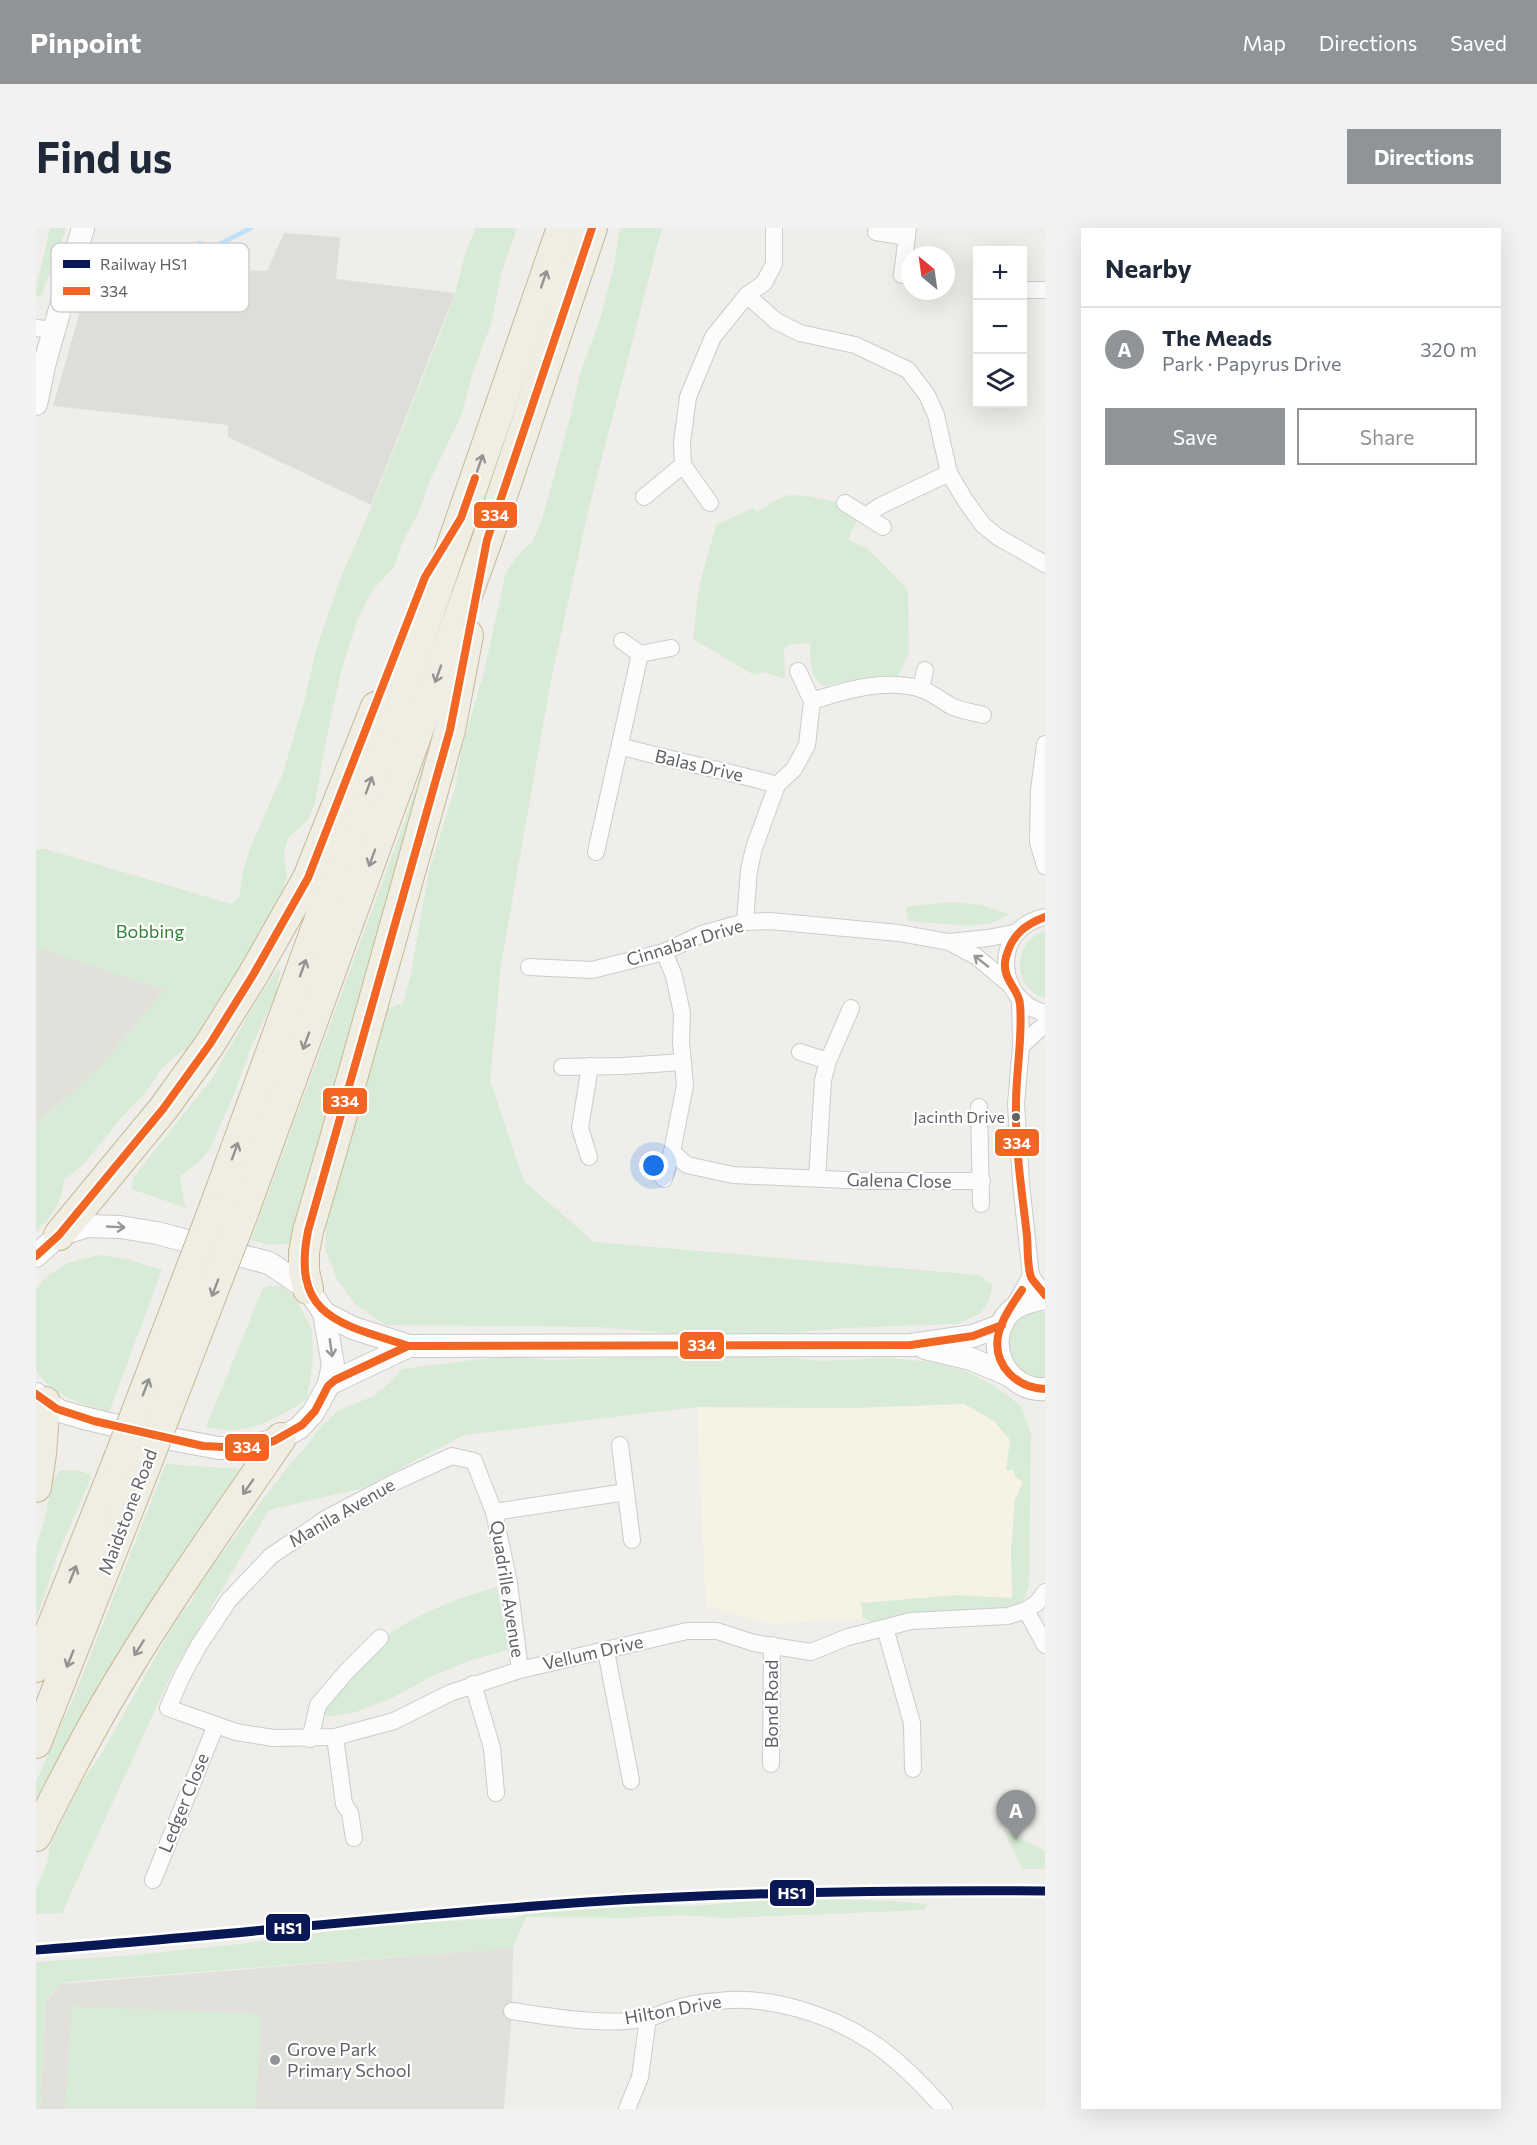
<!DOCTYPE html>
<html lang="en">
<head>
<meta charset="utf-8">
<style>
	body { margin:0; font-family:Commissioner,sans-serif; background:#f2f2f3; color:#1f2937 }
	.controls { position:absolute; right:18px; top:18px; display:grid; overflow:hidden; border-radius:0px; box-shadow:0 6px 24px #0002 }
	.controls button { width:54px; height:54px; display:grid; place-items:center; padding:0; border:0; border-bottom:2px solid #e0e1e3; background:#fff; color:#1f2937; font:30px sans-serif }
	.compass { position:absolute; left:865px; top:18px; width:54px; height:54px; border-radius:50%; background:#fff; box-shadow:0 6px 24px #0002; rotate:331deg }
	.you { position:absolute; left:618px; top:938px; width:21px; height:21px; margin:-15px; border:4px solid #fff; border-radius:50%; background:#1a73e8; box-shadow:0 0 0 9px #1a73e833 }
	.badge { display:grid; place-items:center; width:39px; height:39px; border-radius:50%; background:#919496; color:#fff; font-size:20px; font-weight:700 }
	.pin { position:absolute; translate:-50% -50px; filter:drop-shadow(0 2px 3px #0008) }
	.pin::after { content:''; position:absolute; top:32px; width:21px; height:18px; background:inherit; clip-path:polygon(0 0,100% 0,50% 100%) }
	.list { margin:0; padding:0; list-style:none }
	h2 { display:flex; justify-content:space-between; align-items:center; height:78px; margin:0; padding:0 24px; font-size:26px }
	h2 small { font-size:20px; font-weight:400; color:#747a83 }
	.list li { display:grid; grid-template-columns:39px 1fr auto; gap:18px; align-items:center; box-sizing:border-box; height:84px; padding:0 24px; border-top:2px solid #e0e1e3 }
	.list b { display:block; font-size:22px; white-space:nowrap }
	.list p { margin:0; font-size:20px; white-space:nowrap; color:#747a83 }
	.list em { font-size:20px; font-style:normal; color:#747a83 }
	.actions { display:flex; gap:12px; padding:18px 24px }
	.actions a { flex:1; padding:14px 0; border:2px solid #919496; border-radius:0px; text-align:center; font-size:21px; color:#919496 }
	.actions .main { background:#919496; color:#fff }
	.icon { flex:none; width:33px; height:33px; fill:none; stroke:currentColor; stroke-width:2; stroke-linecap:round; stroke-linejoin:round }
	.map { position:relative; flex:none; width:1009px; height:1881px; overflow:hidden; border-radius:0px }
	header { display:flex; align-items:center; gap:36px; box-sizing:border-box; height:84px; padding:0 30px; background:#919496; color:#fff }
	header strong { font-size:28px }
	nav { display:flex; gap:33px; margin-inline-start:auto; font-size:21px }
	.intro { display:flex; align-items:center; justify-content:space-between; box-sizing:border-box; height:144px; padding:0 36px }
	h1 { margin:0; font-size:42px }
	.button { padding:15px 27px; border-radius:0px; background:#919496; color:#fff; font-size:21px; font-weight:700 }
	main { display:flex; gap:36px; padding:0 36px }
	aside { flex:1; background:#fff; border-radius:0px; box-shadow:0 6px 24px #0002 }
	.map>svg:first-child { display:block }
	.commercial { fill:#f7f3e4 }
	.industrial { fill:#dfddda }
	.education { fill:#e2e0da }
	.green { fill:#d8ebd6 }
	.lines { fill:none; stroke-linecap:round; stroke-linejoin:round }
	.stream { stroke:#bfe0f9; stroke-width:4.5 }
	.street-casing { stroke:#cbcccc; stroke-width:18 }
	.secondary-casing { stroke:#cacacb; stroke-width:24 }
	.highway-casing { stroke:#c8b996; stroke-width:32 }
	.street { stroke:#fdfcfc; stroke-width:16 }
	.secondary { stroke:#fdfcfc; stroke-width:22 }
	.highway { stroke:#f0ede3; stroke-width:30 }
	.highway-bridge-casing { stroke:#c8b996; stroke-width:32; stroke-linecap:butt }
	.highway-bridge { stroke:#f0ede3; stroke-width:30 }
	.bus-1-casing { stroke:#fff; stroke-width:12 }
	.bus-1 { stroke:#f26522; stroke-width:8 }
	.rail-1-casing { stroke:#fff; stroke-width:14 }
	.rail-1 { stroke:#091855; stroke-width:9 }
	.oneway { stroke:#929393 }
	.oneway2 { stroke:#96999c }
	.bus-dot { fill:#5f6368; stroke:#fff; stroke-width:2 }
	.poi-dot { fill:#919496; stroke:#fff; stroke-width:2 }
	.labels { text-anchor:middle; stroke-width:4.5; stroke-linejoin:round; paint-order:stroke }
	.bus-label { font-size:16px; fill:#5f6368; stroke:#fff; text-anchor:end }
	.street-label { font-size:18px; fill:#5f6368; stroke:#fff }
	.park-label { font-size:18px; fill:#348238; stroke:#fff }
	.poi-label { font-size:18px; fill:#5f6368; stroke:#fff; text-anchor:start }
	.key { fill:#fff; stroke:#cfd0d2; stroke-width:1.5 }
	.key-label { font-size:16px; fill:#5f6368 }
	.line-badge { stroke:#fff; stroke-width:2 }
	.badge-label { font-size:16px; text-anchor:middle; font-weight:bold; fill:#fff }
</style>
</head>
<body>
<header>
<strong>Pinpoint</strong>
<nav><a>Map</a><a>Directions</a><a>Saved</a></nav>
</header>
<div class="intro"><h1>Find us</h1><a class="button">Directions</a></div>
<main>
<div class="map">
<svg width="1009" height="1881" viewBox="0 0 1009 1881">
	<rect width="100%" height="100%" fill="#efeeea"/>
	<!-- commercial -->
	<polygon class="commercial" points="928,1176 958,1193 974,1212 978,1242 980,1248 987,1254 979,1271 975,1323 976,1371 827,1390 735,1396 670,1378 661,1179 815,1180"/>
	<!-- industrial -->
	<polygon class="industrial" points="248,5 304,9 300,51 419,65 335,277 192,209 192,197 17,178 57,38 231,43"/>
	<!-- education -->
	<g class="education">
		<polygon points="0,719 128,762 64,839 0,896"/>
		<polygon points="477,1720 476,1783 468,1881 4,1881 10,1773 24,1756"/>
	</g>
	<!-- green -->
	<g class="green">
		<polygon points="14,0 30,0 5,68 0,69 0,61"/>
		<path d="M440,0h41l-15,43 -11,53 -19,51 -11,41 -30,62 -14,38 -15,27 -8,24 -22,24 -14,27 -17,53 -15,70 -11,61 -6,17 -21,19 -4,15 3,25 -8,22 -60,102 -31,47 -8,3 -17,15 -17,25 -19,19 -44,54 -19,15c-3,24 -11,35 -28,52v-108l64,-57 64,-77 -128,-43v-98h9l186,55 8,-6 4,-26 8,-26 32,-73 22,-75 11,-48 26,-76 20,-44 79,-198 14,-39 12,-45z"/>
		<polygon points="584,0 626,0 552,283 515,452 465,736 454,852 488,953 558,1014 943,1047 957,1057 952,1075 945,1085 922,1096 810,1100 728,1107 658,1107 561,1099 350,1097 320,1077 301,1051 289,1021 290,992 311,912 329,862 339,804 347,782 367,775 374,750 393,643 419,560 426,519 447,448 470,344 482,327 496,314 506,292 534,190 544,146 565,88 578,38"/>
		<path d="M753,267l17,1 35,7 16,16 -9,21 20,9 40,41 1,62 -13,29 -31,-3 -43,8c-13,-12 -12,-27 -12,-43l-20,1 -6,5 1,30 -21,-7 -10,3 -61,-36 6,-52 17,-62 37,-17 4,4 19,-12z"/>
		<polygon points="399,502 261,1015 233,1017 215,1012 369,592"/>
		<polygon points="917,674 945,677 973,686 956,695 934,698 872,693 869,691 872,689 870,681 874,678"/>
		<path d="M1009,703v67c-34,-9 -33,-57 0,-67z"/>
		<polygon points="242,740 244,744 240,767 216,817 200,861 174,921 164,933 144,948 148,975 151,980 95,961 97,950 177,849 215,782"/>
		<path d="M63,1027l28,4 35,11 -53,142c-28,-8 -56,-16 -73,-41v-81l9,-12 22,-15z"/>
		<path d="M234,1058h12l12,10 18,33 1,32 -6,38c-22,15 -46,29 -73,31 -8,1 -19,-2 -28,-3l57,-139z"/>
		<path d="M996,1084h13v66c-39,4 -53,-50 -13,-66z"/>
		<polygon points="481,1128 508,1132 698,1128 757,1130 785,1133 854,1130 895,1134 929,1143 957,1157 984,1177 995,1205 993,1357 987,1374 964,1384 837,1394 827,1390 825,1375 920,1367 976,1370 975,1323 979,1271 987,1254 979,1248 977,1242 970,1242 974,1212 958,1193 928,1176 815,1180 661,1179 428,1207 327,1260 233,1282 135,1447 26,1685 0,1686 0,1662 11,1635 14,1618 45,1555 66,1525 140,1392 156,1373 166,1348 191,1319 250,1241 273,1215 285,1198 303,1182 338,1168 352,1156 366,1141 436,1132"/>
		<polygon points="130,1236 204,1241 207,1246 0,1592 0,1554 40,1464"/>
		<polygon points="30,1242 41,1242 56,1247 22,1326 0,1392 0,1321 10,1286 15,1257 23,1243"/>
		<path d="M461,1359l12,63 -38,10 -39,16 -40,22 -36,14 -33,5v-12c21,-24 45,-57 71,-74 31,-21 67,-34 103,-44z"/>
		<polygon points="967,1601 1009,1623 1009,1641 986,1641"/>
		<path d="M772,1671l84,2 35,3 -2,6 -198,8 -48,-3 -51,3 -102,-1 -13,31 -447,34c-10,3 -15,11 -20,19l-6,108h-4v-147l87,-6 117,-12 144,-20 129,-6c48,-16 121,-13 172,-12 24,0 49,-4 73,-6 17,-1 34,-1 50,-1z"/>
		<polygon points="36,1778 225,1786 220,1881 29,1881"/>
	</g>
	<g class="lines">
		<!-- stream -->
		<polyline class="stream" points="145,33 156,26 163,15 176,20 215,0"/>
		<defs>
			<g id="street">
				<polyline points="840,4 871,9"/>
				<polyline points="866,47 872,0"/>
				<polyline points="987,62 1008,62"/>
				<polyline points="711,67 740,93 764,105 819,117 872,142 891,167 900,187 913,245 929,272 947,297 962,309 1009,336"/>
				<polyline points="0,100 19,102"/>
				<polyline points="608,269 647,237"/>
				<polyline points="674,275 647,237 646,214 652,169 677,109 711,67 728,55 738,36 738,0"/>
				<polyline points="809,275 847,299"/>
				<polyline points="831,287 844,278 913,245"/>
				<polyline points="586,413 604,426"/>
				<polyline points="885,461 889,442"/>
				<path d="M776,473c34,-11 71,-22 106,-13 12,3 23,12 33,18 10,5 22,6 32,9"/>
				<polyline points="1009,516 1003,562 1002,614 1009,638"/>
				<path d="M584,518c52,15 105,24 157,39"/>
				<polyline points="560,624 604,426 635,420"/>
				<path d="M1009,689c-53,10 -51,83 0,96"/>
				<polyline points="709,694 713,642 718,620 741,557 758,541 771,517 776,473 762,443"/>
				<polyline points="913,714 941,729 974,757"/>
				<polyline points="628,724 638,748 646,785 645,814 649,857 636,924 628,951"/>
				<polyline points="493,739 556,742 628,724 666,706 709,694 734,693 863,705 913,714 952,710 982,704"/>
				<polyline points="984,772 985,818 980,876 985,955 995,1048 1009,1067"/>
				<polyline points="985,818 1009,796"/>
				<polyline points="764,824 792,833"/>
				<polyline points="526,839 587,838 647,834"/>
				<polyline points="943,879 945,976"/>
				<polyline points="636,924 651,937 697,947 833,953 946,953"/>
				<polyline points="553,929 544,900 554,838"/>
				<polyline points="781,950 787,852 792,833 815,780"/>
				<polyline points="975,1083 995,1048"/>
				<polyline points="584,1217 596,1312"/>
				<polyline points="458,1284 590,1264"/>
				<polyline points="1009,1364 1001,1375 990,1382 1009,1417"/>
				<polyline points="849,1400 876,1495 877,1541"/>
				<polyline points="570,1423 595,1553"/>
				<polyline points="484,1442 473,1355 458,1284 438,1233 416,1228 361,1253 291,1290 235,1328 193,1372 163,1417 145,1450 132,1480 200,1504 237,1510 299,1509 358,1493 414,1465 484,1442 651,1403 681,1403 718,1415 775,1424 812,1409 875,1393 972,1388 990,1382"/>
				<polyline points="437,1456 456,1520 460,1565"/>
				<polyline points="299,1509 308,1576 314,1585 318,1610"/>
				<polyline points="274,1511 282,1477 311,1443 344,1410"/>
				<polyline points="735,1536 736,1417"/>
				<polyline points="117,1652 180,1497"/>
				<path d="M476,1783c40,6 97,16 136,7 9,-2 17,-6 26,-9 14,-5 30,-7 45,-8 49,-6 110,13 151,40 28,18 52,43 74,68"/>
				<polyline points="591,1881 604,1849 612,1790"/>
			</g>
			<g id="secondary">
				<polyline points="0,176 9,134 47,0"/>
				<polyline points="0,1028 23,1007 51,998 84,999 121,1005 233,1035 272,1061 288,1085 297,1137 293,1156 277,1185 263,1200 245,1210 210,1220 183,1220 140,1212 48,1190 24,1183 9,1174 0,1166"/>
				<path d="M1009,1070c-11,2 -26,5 -35,14 -28,29 -5,80 35,77"/>
				<polyline points="288,1085 317,1100 373,1118 875,1117 937,1108 966,1097"/>
				<polyline points="889,1120 935,1131 973,1147"/>
				<polyline points="293,1156 373,1118"/>
			</g>
			<g id="highway">
				<polyline points="179,978 336,548 526,0"/>
				<polyline points="207,985 451,312 556,0"/>
				<polyline points="23,1007 127,881 174,816 217,747 272,650 340,479"/>
				<polyline points="272,1061 268,1043 268,1024 272,1003 297,918 414,502 432,407"/>
				<polyline points="0,1259 5,1226 9,1174"/>
				<polyline points="0,1439 82,1233"/>
				<polyline points="0,1515 109,1239"/>
				<path d="M0,1608c27,-55 55,-109 87,-161 49,-82 104,-158 158,-237"/>
			</g>
		</defs>
		<!-- street casing -->
		<use href="#street" class="street-casing"/>
		<!-- secondary casing -->
		<use href="#secondary" class="secondary-casing"/>
		<!-- highway casing -->
		<use href="#highway" class="highway-casing"/>
		<!-- street -->
		<use href="#street" class="street"/>
		<!-- secondary -->
		<use href="#secondary" class="secondary"/>
		<!-- highway -->
		<use href="#highway" class="highway"/>
		<defs>
			<g id="highway-bridge">
				<polyline points="82,1233 179,978"/>
				<polyline points="109,1239 207,985"/>
			</g>
		</defs>
		<!-- highway-bridge casing -->
		<use href="#highway-bridge" class="highway-bridge-casing"/>
		<!-- highway-bridge -->
		<use href="#highway-bridge" class="highway-bridge"/>
		<defs>
			<g id="bus-1">
				<path d="M556,0l-105,312 -37,190 -142,501c-17,87 33,93 101,115l502,-1 62,-9 29,-11"/>
				<path d="M1009,689c-21,8 -33,18 -39,40 -6,22 13,31 14,47 3,33 -4,66 -4,100 -1,44 6,88 11,132 1,12 0,30 4,41 3,6 10,12 14,18"/>
				<polyline points="0,1028 23,1007 127,881 174,816 217,747 272,650 389,349 425,290 439,250"/>
				<path d="M986,1062c-9,13 -21,30 -24,46 -5,30 19,52 47,53"/>
				<polyline points="0,1166 21,1181 58,1193 167,1218 209,1220 238,1213 266,1197 279,1183 292,1158 299,1152 372,1118 395,1118"/>
			</g>
		</defs>
		<!-- bus-1 casing -->
		<use href="#bus-1" class="bus-1-casing"/>
		<!-- bus-1 -->
		<use href="#bus-1" class="bus-1"/>
		<defs>
			<path id="rail-1" d="M0,1722c184,-14 368,-35 552,-48 152,-10 305,-12 457,-11"/>
		</defs>
		<!-- rail-1 casing -->
		<use href="#rail-1" class="rail-1-casing"/>
		<!-- rail-1 -->
		<use href="#rail-1" class="rail-1"/>
	</g>
	<!-- one-way arrows -->
	<defs><path id="oneway-shaft" d="M-6 0H5M1.5-3L5.5 0L1.5 3" fill="none" stroke-width="1.6" stroke-linecap="round" stroke-linejoin="round" transform="scale(1.5)"/></defs>
	<g class="oneway">
		<use href="#oneway-shaft" transform="translate(508 51) rotate(-71)"/>
		<use href="#oneway-shaft" transform="translate(444 235) rotate(-71)"/>
		<use href="#oneway-shaft" transform="translate(402 446) rotate(110)"/>
		<use href="#oneway-shaft" transform="translate(333 557) rotate(-70)"/>
		<use href="#oneway-shaft" transform="translate(336 630) rotate(110)"/>
		<use href="#oneway-shaft" transform="translate(267 740) rotate(-70)"/>
		<use href="#oneway-shaft" transform="translate(270 813) rotate(110)"/>
		<use href="#oneway-shaft" transform="translate(199 923) rotate(-70)"/>
		<use href="#oneway-shaft" transform="translate(179 1060) rotate(111)"/>
		<use href="#oneway-shaft" transform="translate(110 1159) rotate(-69)"/>
		<use href="#oneway-shaft" transform="translate(212 1259) rotate(125)"/>
		<use href="#oneway-shaft" transform="translate(37 1346) rotate(-68)"/>
		<use href="#oneway-shaft" transform="translate(103 1420) rotate(122)"/>
		<use href="#oneway-shaft" transform="translate(34 1431) rotate(112)"/>
	</g>
	<g class="oneway2">
		<use href="#oneway-shaft" transform="translate(945 733) rotate(-142)"/>
		<use href="#oneway-shaft" transform="translate(80 999) rotate(3)"/>
		<use href="#oneway-shaft" transform="translate(295 1120) rotate(82)"/>
	</g>
	<!-- markers -->
	<circle class="bus-dot" cx="980" cy="889" r="5"/>
	<circle class="poi-dot" cx="239" cy="1832" r="6"/>
	<g class="labels">
		<!-- bus labels -->
		<g class="bus-label">
			<text x="969" y="895">Jacinth Drive</text>
		</g>
		<!-- street labels -->
		<g class="street-label">
			<text transform="translate(663 538) rotate(13)" y="6">Balas Drive</text>
			<text transform="translate(649 715) rotate(-17)" y="6">Cinnabar Drive</text>
			<text transform="translate(863 953) rotate(1)" y="6">Galena Close</text>
			<text transform="translate(92 1284) rotate(-69)" y="6">Maidstone Road</text>
			<text transform="translate(306 1285) rotate(-30)" y="6">Manila Avenue</text>
			<text transform="translate(471 1361) rotate(81)" y="6">Quadrille Avenue</text>
			<text transform="translate(557 1425) rotate(-13)" y="6">Vellum Drive</text>
			<text transform="translate(736 1476) rotate(-90)" y="6">Bond Road</text>
			<text transform="translate(148 1575) rotate(-68)" y="6">Ledger Close</text>
			<text transform="translate(637 1782) rotate(-10)" y="6">Hilton Drive</text>
		</g>
		<!-- park labels -->
		<g class="park-label">
			<text x="114" y="710">Bobbing</text>
		</g>
		<!-- poi labels -->
		<g class="poi-label">
			<text x="251" y="1828">Grove Park<tspan x="251" dy="21">Primary School</tspan></text>
		</g>
	</g>
	<!-- legend -->
	<rect x="15" y="15" width="198" height="69" rx="9" class="key"/>
	<rect x="27" y="32" width="27" height="8" fill="#091855"/>
	<rect x="27" y="59" width="27" height="8" fill="#f26522"/>
	<g class="key-label">
		<text x="64" y="42">Railway HS1</text>
		<text x="64" y="69">334</text>
	</g>
	<g class="line-badge">
		<rect x="437" y="273" width="45" height="28" rx="6" fill="#f26522"/>
		<rect x="286" y="859" width="46" height="28" rx="6" fill="#f26522"/>
		<rect x="958" y="900" width="46" height="29" rx="6" fill="#f26522"/>
		<rect x="643" y="1103" width="46" height="29" rx="6" fill="#f26522"/>
		<rect x="188" y="1205" width="46" height="29" rx="6" fill="#f26522"/>
		<rect x="733" y="1651" width="46" height="28" rx="6" fill="#091855"/>
		<rect x="229" y="1685" width="46" height="29" rx="6" fill="#091855"/>
	</g>
	<g class="badge-label">
		<text x="459" y="293">334</text>
		<text x="309" y="879">334</text>
		<text x="981" y="921">334</text>
		<text x="666" y="1123">334</text>
		<text x="211" y="1225">334</text>
		<text x="756" y="1671">HS1</text>
		<text x="252" y="1706">HS1</text>
	</g>
</svg>
<div class="controls">
<button>+</button>
<button>−</button>
<button><svg class="icon" aria-label="layers" viewBox="0 0 24 24"><path d="M12 4l9 5-9 5-9-5zM3 14l9 5 9-5"/></svg></button>
</div>
<svg class="compass" viewBox="-18 -18 36 36"><path d="M0-13l5 13h-10z" fill="#e53935"/><path d="M0 13l5-13h-10z" fill="#747a83"/></svg>
<div class="you"></div>
<div class="pin badge" style="left:980px;top:1612px">A</div>
</div>
<aside>
<h2>Nearby<small></small></h2>
<ul class="list">
<li><span class="badge">A</span><div><b>The Meads</b><p>Park · Papyrus Drive</p></div><em>320 m</em></li>
</ul>
<div class="actions"><a class="main">Save</a><a>Share</a></div>
</aside>
</main>
</body>
</html>
